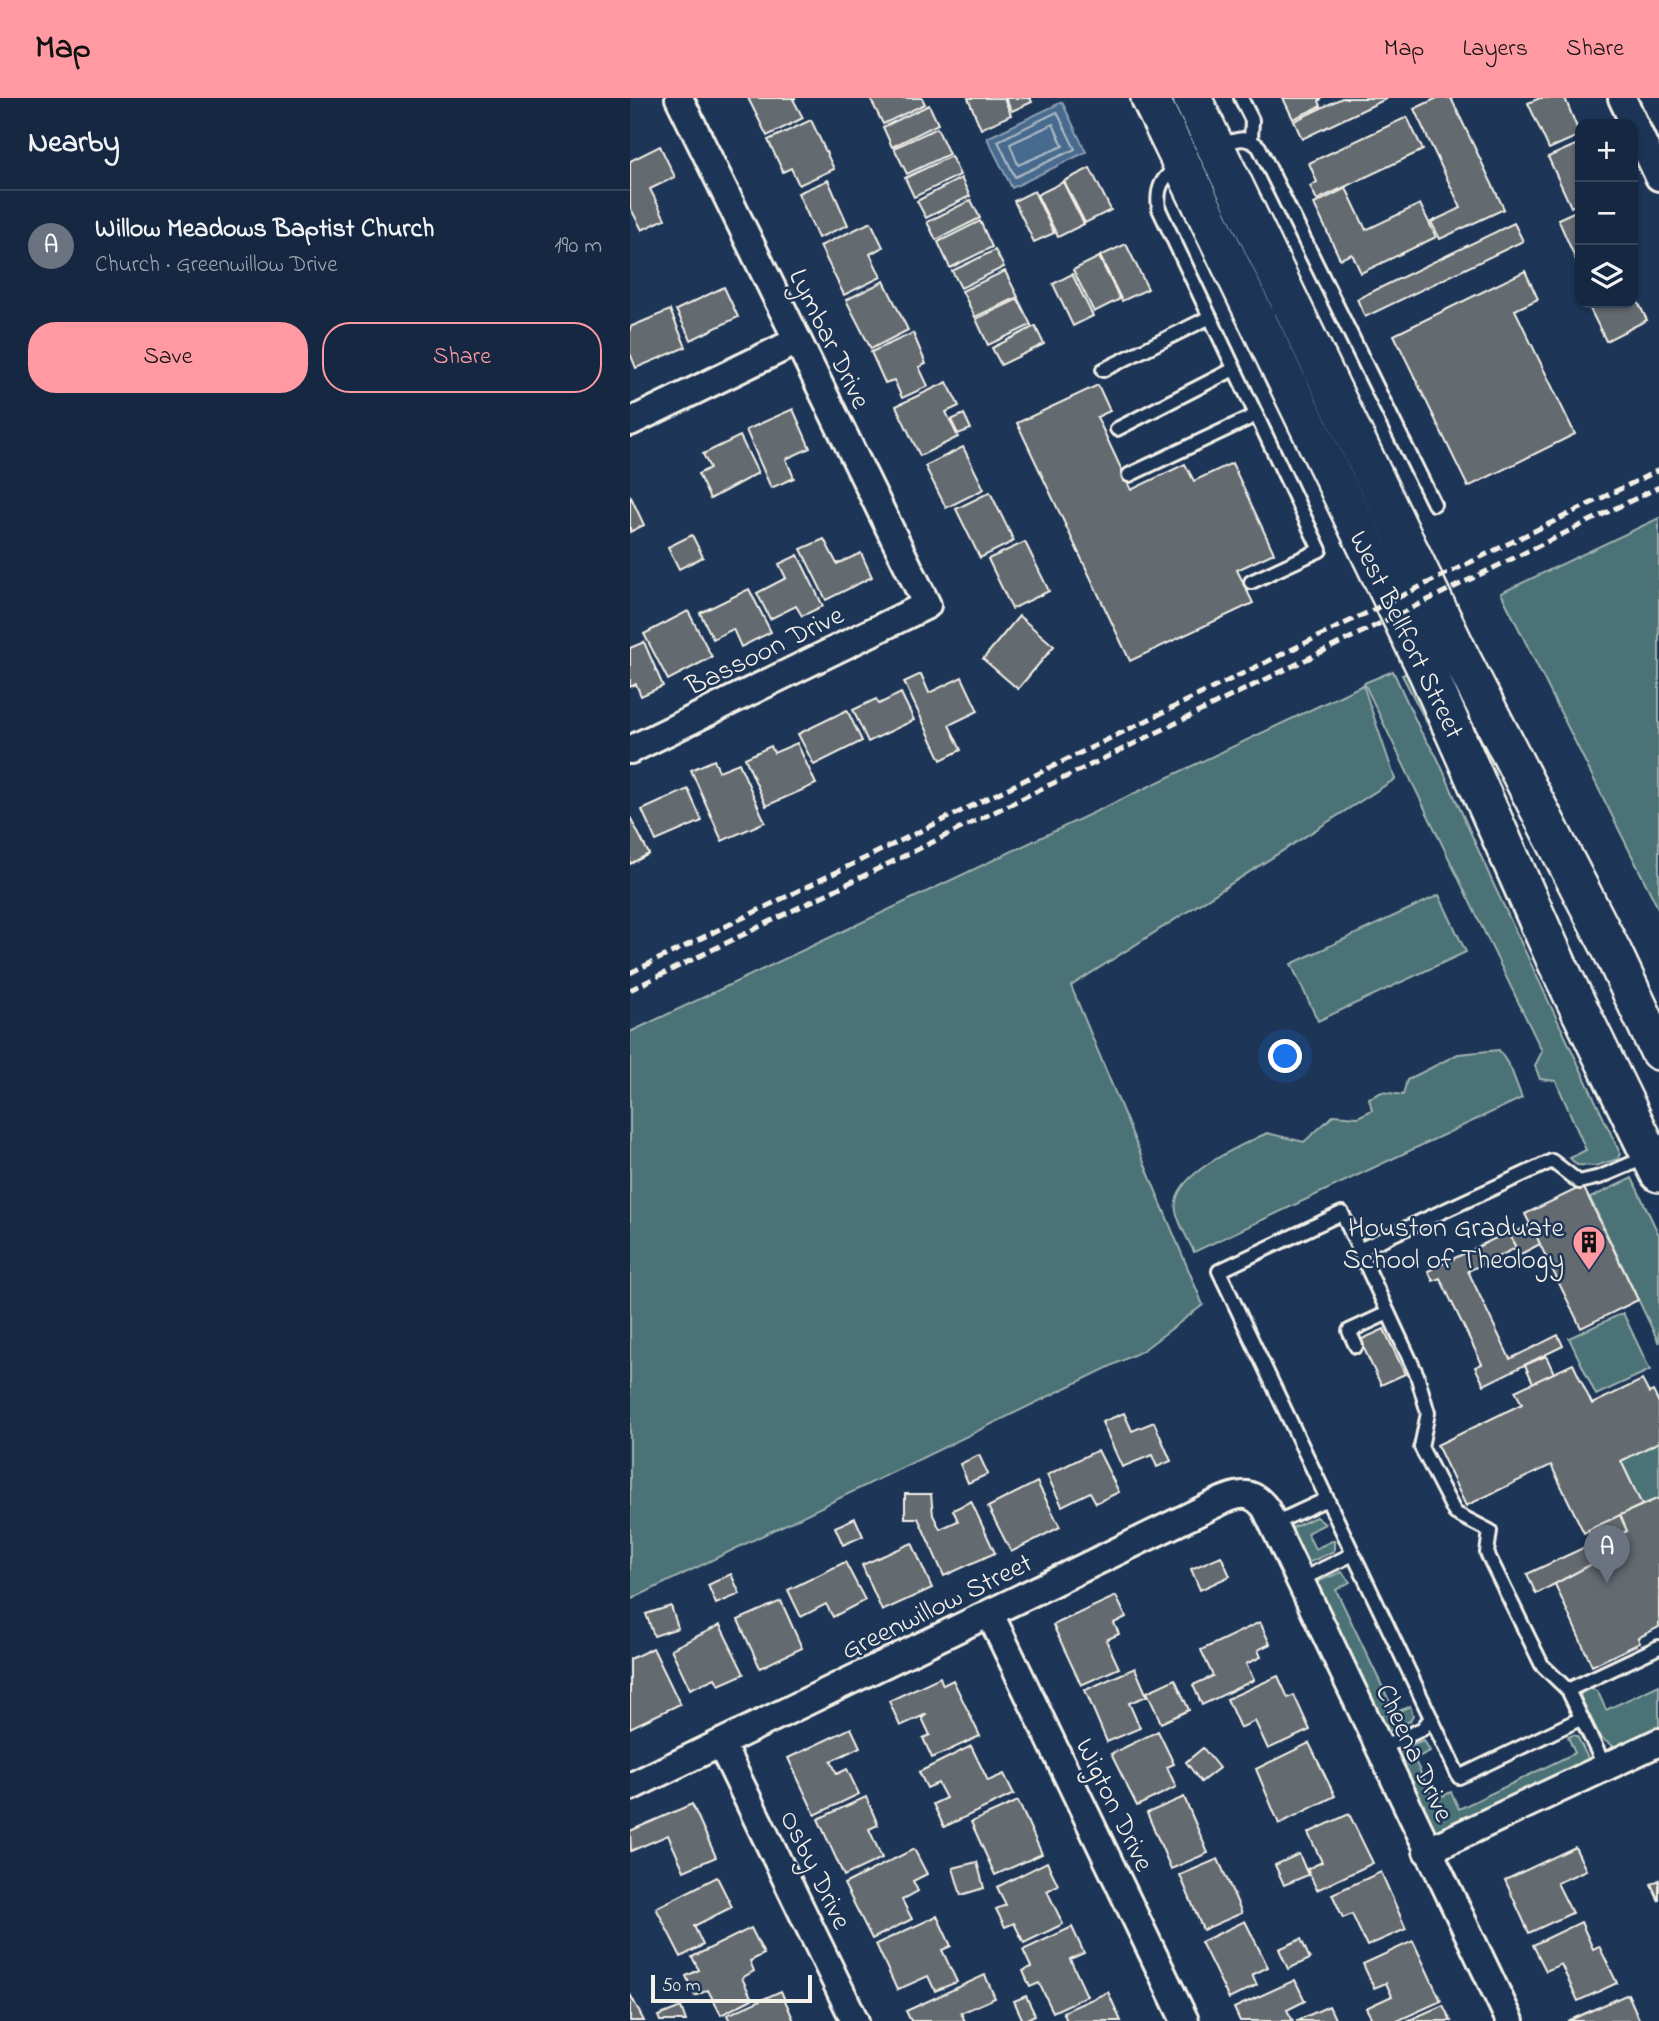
<!DOCTYPE html>
<html lang="en">
<head>
<meta charset="utf-8">
<style>
	body { margin:0; font-family:"Indie Flower",sans-serif; background:#23344c; color:#f1f3f6 }
	.controls { position:absolute; right:21px; top:21px; display:grid; overflow:hidden; border-radius:14px; box-shadow:0 2px 5px #0004 }
	.controls button { width:63px; height:63px; display:grid; place-items:center; padding:0; border:0; border-bottom:2px solid #35445a; background:#162841; color:#f1f3f6; font:35px sans-serif }
	.scale { position:absolute; left:21px; bottom:18px; width:161px; box-sizing:border-box; padding-left:7px; border:4px solid #f4f1e8; border-top:0; font-size:19px; line-height:24px; white-space:nowrap; color:#f4f1e8; -webkit-text-stroke:5px #1d3557; paint-order:stroke }
	.you { position:absolute; left:656px; top:959px; width:24px; height:24px; margin:-18px; border:5px solid #fff; border-radius:50%; background:#1a73e8; box-shadow:0 0 0 10px #1a73e833 }
	.badge { display:grid; place-items:center; width:46px; height:46px; border-radius:50%; background:#ff9aa2; color:#fff; font-size:23px; font-weight:700 }
	.pin { position:absolute; translate:-50% -58px; filter:drop-shadow(0 2px 4px #0008) }
	.pin::after { content:''; position:absolute; top:37px; width:24px; height:21px; background:inherit; clip-path:polygon(0 0,100% 0,50% 100%) }
	.list { margin:0; padding:0; list-style:none }
	h2 { display:flex; justify-content:space-between; align-items:center; height:91px; margin:0; padding:0 28px; font-size:30px }
	h2 small { font-size:23px; font-weight:400; color:#9ea6b1 }
	.list li { display:grid; grid-template-columns:46px 1fr auto; gap:21px; align-items:center; box-sizing:border-box; height:112px; padding:0 28px; border-top:2px solid #35445a }
	.list b { display:block; font-size:26px; white-space:nowrap }
	.list p { margin:0; font-size:23px; white-space:nowrap; color:#9ea6b1 }
	.list em { font-size:23px; font-style:normal; color:#9ea6b1 }
	.actions { display:flex; gap:14px; padding:21px 28px }
	.actions a { flex:1; padding:16px 0; border:2px solid #ff9aa2; border-radius:28px; text-align:center; font-size:24px; color:#ff9aa2 }
	.actions .main { background:#ff9aa2; color:#111 }
	.icon { flex:none; width:38px; height:38px; fill:none; stroke:currentColor; stroke-width:2; stroke-linecap:round; stroke-linejoin:round }
	.map { position:relative; flex:none; width:1029px; height:1923px; overflow:hidden }
	header { display:flex; align-items:center; gap:42px; box-sizing:border-box; height:98px; padding:0 35px; background:#ff9aa2; color:#111 }
	header strong { font-size:33px }
	nav { display:flex; gap:38px; margin-inline-start:auto; font-size:24px }
	main { display:flex }
	aside { flex:1; background:#162841 }
	.map>svg:first-child { display:block }
	.green { fill:#4b7276; stroke:#a0b2af; stroke-width:2 }
	.water { fill:#466a8e; stroke:#8ca0b2; stroke-width:2 }
	.lines { fill:none; stroke-linecap:round; stroke-linejoin:round }
	.shore { stroke:#aebbc4; stroke-width:2 }
	.building { fill:#646a6f; stroke:#f4f1e8; stroke-width:2 }
	.lane-casing { stroke:#f4f1e8; stroke-width:18 }
	.street-casing { stroke:#f4f1e8; stroke-width:32 }
	.secondary-casing { stroke:#f4f1e8; stroke-width:42 }
	.lane { stroke:#1d3557; stroke-width:12 }
	.street { stroke:#1d3557; stroke-width:26 }
	.secondary { stroke:#1d3557; stroke-width:37 }
	.rail { stroke:#f4f1e8; stroke-width:5; stroke-dasharray:10 5; stroke-linecap:butt }
	.labels { text-anchor:middle; stroke-width:5; stroke-linejoin:round; paint-order:stroke }
	.street-label { font-size:28px; fill:#f4f1e8; stroke:#1d3557 }
	.poi-label { font-size:28px; fill:#f4f1e8; stroke:#1d3557; text-anchor:end }
</style>
</head>
<body>
<header>
<strong>Map</strong>
<nav><a>Map</a><a>Layers</a><a>Share</a></nav>
</header>
<main>
<aside>
<h2>Nearby<small></small></h2>
<ul class="list">
<li><span class="badge" style="background:#6b7280">A</span><div><b>Willow Meadows Baptist Church</b><p>Church · Greenwillow Drive</p></div><em>190 m</em></li>
</ul>
<div class="actions"><a class="main">Save</a><a>Share</a></div>
</aside>
<div class="map">
<svg width="1029" height="1923" viewBox="0 0 1029 1923">
	<rect width="100%" height="100%" fill="#1d3557"/>
	<filter id="ink" filterUnits="userSpaceOnUse"><feTurbulence type="fractalNoise" baseFrequency=".0143" numOctaves="2"/><feDisplacementMap in="SourceGraphic" scale="14" xChannelSelector="R" yChannelSelector="G"/><feConvolveMatrix kernelMatrix="1 2 1 2 8 2 1 2 1" color-interpolation-filters="sRGB"/></filter>
	<g filter="url(#ink)">
		<!-- green -->
		<g class="green">
			<polygon points="1029,420 1029,812 871,495"/>
			<polygon points="763,573 791,634 807,659 862,783 990,1055 988,1061 965,1068 947,1067 940,1060 956,1052 926,983 910,981 905,968 912,953 734,585"/>
			<polygon points="782,573 1000,1050 996,1054 888,828 808,646 772,577"/>
			<polygon points="733,587 765,681 441,888 573,1207 512,1253 0,1502 0,934"/>
			<polygon points="809,797 836,854 688,923 661,866"/>
			<path d="M869,952l12,19 11,29 -328,154c-6,-13 -15,-27 -18,-41 -7,-36 64,-65 91,-78l37,9 30,-27 24,2 14,-7 -3,-12 13,-6 21,3 4,-15 51,-26z"/>
			<polygon points="1002,1080 1029,1137 1029,1245 960,1100"/>
			<polygon points="993,1215 1020,1272 966,1297 939,1240"/>
			<polygon points="1029,1344 1029,1400 1012,1407 991,1363"/>
			<polygon points="686,1419 695,1426 677,1435 685,1451 704,1442 704,1453 676,1466 659,1431"/>
			<polygon points="712,1474 720,1484 706,1492 765,1615 780,1608 783,1617 780,1623 754,1636 684,1485"/>
			<polygon points="1029,1587 1029,1635 992,1654 971,1640 950,1598 953,1592 961,1590 968,1594 976,1612"/>
			<polygon points="943,1637 947,1638 960,1664 809,1739 801,1733 765,1658 767,1652 794,1642 800,1653 784,1661 804,1702 821,1694 829,1711 945,1655 938,1639"/>
		</g>
		<!-- water -->
		<polygon class="water" points="432,4 456,54 382,90 357,40"/>
		<g class="lines">
			<!-- shore -->
			<g class="shore">
				<polygon points="427,14 445,51 385,79 368,43"/>
				<polygon points="423,26 433,48 388,67 380,46"/>
			</g>
		</g>
		<!-- building -->
		<g class="building">
			<polygon points="118,0 166,0 163,1 173,20 137,38"/>
			<polygon points="240,0 292,0 295,6 253,26"/>
			<polygon points="338,0 374,0 381,17 351,31"/>
			<polygon points="375,0 400,0 402,4 382,13"/>
			<polygon points="653,0 692,0 689,3 691,8 663,21"/>
			<polygon points="712,0 758,0 672,41 664,23"/>
			<polygon points="807,0 821,0 874,111 810,141 801,124 831,110 784,11"/>
			<polygon points="910,0 935,0 950,37 919,51 898,5"/>
			<polygon points="299,7 308,26 262,49 253,29"/>
			<polygon points="777,19 793,52 687,102 680,88 687,84 679,65"/>
			<polygon points="181,22 204,71 169,87 161,70 153,74 138,42"/>
			<polygon points="307,30 319,56 277,76 264,50"/>
			<polygon points="950,45 950,105 941,109 918,59"/>
			<polygon points="30,48 45,79 20,91 35,121 12,132 0,109 0,63"/>
			<polygon points="321,58 330,77 284,99 275,80"/>
			<polygon points="460,70 481,112 455,125 434,83"/>
			<polygon points="331,80 340,98 296,120 287,103"/>
			<polygon points="198,82 218,127 188,140 168,95"/>
			<polygon points="433,84 454,126 428,139 407,97"/>
			<polygon points="716,90 736,132 790,106 806,139 731,175 722,156 710,161 684,106"/>
			<polygon points="404,93 424,135 404,144 384,103"/>
			<polygon points="341,102 350,120 306,142 297,124"/>
			<polygon points="950,111 950,171 928,121"/>
			<polygon points="350,123 362,149 320,170 308,144"/>
			<polygon points="241,124 253,149 240,156 251,179 214,197 190,148"/>
			<polygon points="884,125 893,143 735,219 727,201"/>
			<polygon points="496,146 518,191 492,203 470,158"/>
			<polygon points="365,152 374,169 331,190 322,173"/>
			<polygon points="469,159 490,201 464,214 443,172"/>
			<polygon points="375,173 388,199 345,219 332,193"/>
			<polygon points="895,173 908,201 885,212 945,336 838,389 764,237"/>
			<polygon points="442,176 463,218 443,228 423,186"/>
			<polygon points="254,183 278,232 241,251 216,202"/>
			<polygon points="94,189 108,219 61,242 46,212"/>
			<polygon points="1003,194 1017,222 976,243 957,205 1003,205"/>
			<polygon points="388,201 401,227 358,247 346,221"/>
			<polygon points="40,212 56,249 6,270 0,255 0,229"/>
			<polygon points="405,228 414,246 371,267 362,250"/>
			<polygon points="283,235 296,266 289,269 298,288 272,300 264,282 255,285 241,254"/>
			<polygon points="317,284 329,308 316,314 328,339 290,358 266,308"/>
			<polygon points="468,287 480,313 467,319 501,392 555,366 564,383 602,365 644,455 607,472 623,505 500,563 387,325"/>
			<polygon points="163,311 180,350 156,361 164,380 141,390 116,332"/>
			<polygon points="334,316 341,331 328,336 321,322"/>
			<polygon points="110,338 128,375 80,401 68,376 80,370 73,356"/>
			<polygon points="333,349 354,391 316,410 295,368"/>
			<polygon points="360,394 384,443 350,460 326,411"/>
			<polygon points="0,397 14,427 0,434"/>
			<polygon points="62,437 73,459 49,471 38,449"/>
			<polygon points="194,441 207,466 231,455 242,479 196,502 171,451"/>
			<polygon points="395,444 419,493 382,511 358,461"/>
			<polygon points="168,457 193,508 172,518 166,508 140,521 127,495 156,480 149,466"/>
			<polygon points="119,491 141,534 111,549 103,531 83,541 70,515"/>
			<polygon points="58,513 82,559 38,582 14,536"/>
			<polygon points="389,518 424,548 388,591 353,561"/>
			<polygon points="14,544 33,588 11,598 6,586 0,589 0,550"/>
			<polygon points="291,576 299,595 332,579 348,613 319,627 331,652 311,662 274,584"/>
			<polygon points="271,595 284,622 238,644 223,612 246,601 249,606"/>
			<polygon points="217,612 232,643 184,667 168,636"/>
			<polygon points="167,645 186,686 136,708 115,660 141,648 144,655"/>
			<polygon points="84,662 89,673 109,665 135,724 92,743 61,672"/>
			<polygon points="58,691 72,723 26,743 12,712"/>
			<polygon points="0,719 19,756 0,766"/>
			<polygon points="953,1088 1008,1202 951,1230 895,1116"/>
			<polygon points="901,1126 910,1146 889,1157 880,1137"/>
			<polygon points="878,1134 886,1150 838,1173 880,1261 928,1237 933,1248 854,1287 845,1269 852,1266 810,1180 803,1183 798,1173"/>
			<polygon points="754,1231 775,1276 751,1287 730,1242"/>
			<polygon points="916,1258 924,1275 903,1285 895,1267"/>
			<polygon points="943,1266 962,1306 1012,1282 1019,1295 1023,1293 1029,1305 1029,1344 991,1363 1012,1407 954,1435 921,1367 836,1408 807,1347 892,1306 885,1293"/>
			<polygon points="494,1315 502,1333 524,1324 541,1363 527,1369 522,1357 492,1369 472,1324"/>
			<polygon points="468,1352 489,1394 466,1405 460,1394 432,1408 417,1377"/>
			<polygon points="349,1357 358,1376 338,1385 330,1366"/>
			<polygon points="407,1384 430,1429 381,1454 358,1409"/>
			<polygon points="275,1396 301,1396 303,1417 310,1431 328,1423 323,1412 341,1403 365,1455 314,1478 288,1420 275,1420"/>
			<polygon points="1029,1400 1029,1529 1008,1540 1010,1545 962,1568 924,1484 975,1459 969,1446 997,1433 990,1417"/>
			<polygon points="990,1417 997,1433 969,1446 975,1459 906,1496 897,1476 964,1445 958,1432"/>
			<polygon points="225,1420 233,1438 213,1447 205,1429"/>
			<polygon points="282,1445 302,1490 252,1513 232,1467"/>
			<polygon points="591,1458 600,1478 570,1492 561,1471"/>
			<polygon points="215,1464 235,1502 203,1519 196,1506 171,1519 158,1492"/>
			<polygon points="101,1476 110,1496 86,1506 78,1487"/>
			<polygon points="486,1498 496,1519 484,1525 489,1536 476,1542 489,1570 451,1587 423,1527"/>
			<polygon points="151,1503 172,1550 130,1570 108,1522"/>
			<polygon points="41,1508 48,1530 24,1538 16,1516"/>
			<polygon points="630,1524 640,1546 628,1552 631,1559 616,1566 624,1582 572,1607 563,1587 583,1578 571,1552"/>
			<polygon points="90,1527 114,1576 89,1587 85,1580 60,1591 41,1551"/>
			<polygon points="23,1550 50,1606 0,1630 0,1561"/>
			<polygon points="505,1570 517,1598 499,1605 510,1630 477,1644 455,1592"/>
			<polygon points="648,1578 658,1600 664,1597 680,1632 638,1651 625,1623 610,1630 597,1601"/>
			<polygon points="310,1579 313,1587 323,1582 350,1638 302,1660 293,1640 300,1637 292,1620 297,1616 270,1628 259,1603"/>
			<polygon points="545,1581 559,1612 531,1625 517,1594"/>
			<polygon points="221,1630 230,1649 201,1663 207,1676 217,1671 229,1696 185,1717 158,1660"/>
			<polygon points="528,1633 544,1666 537,1669 546,1689 507,1708 481,1656"/>
			<polygon points="679,1645 705,1698 649,1726 626,1671"/>
			<polygon points="341,1648 358,1683 374,1676 384,1696 314,1729 303,1706 316,1700 308,1685 297,1690 289,1674"/>
			<polygon points="573,1650 589,1670 571,1684 556,1664"/>
			<polygon points="236,1699 248,1727 239,1731 252,1760 214,1778 188,1721"/>
			<polygon points="554,1699 578,1755 541,1771 517,1715"/>
			<polygon points="388,1703 412,1756 365,1777 341,1724"/>
			<polygon points="62,1706 86,1759 54,1773 38,1737 1,1753 0,1733"/>
			<polygon points="719,1716 743,1765 687,1792 677,1771 692,1764 678,1735"/>
			<polygon points="945,1749 956,1772 927,1785 942,1815 899,1835 875,1782"/>
			<polygon points="284,1751 297,1776 283,1783 288,1793 272,1802 282,1821 242,1841 214,1786"/>
			<polygon points="669,1756 678,1777 654,1787 645,1767"/>
			<polygon points="588,1761 612,1815 573,1832 550,1777"/>
			<polygon points="347,1764 354,1790 331,1797 323,1770"/>
			<polygon points="417,1764 428,1787 417,1793 433,1826 394,1845 384,1825 375,1829 366,1811 376,1807 367,1789"/>
			<polygon points="751,1774 776,1831 737,1848 722,1816 713,1820 702,1796"/>
			<polygon points="87,1779 102,1809 64,1828 73,1847 51,1859 26,1810"/>
			<polygon points="1029,1782 1029,1803 1021,1786"/>
			<polygon points="307,1818 321,1848 312,1852 327,1884 305,1893 298,1878 267,1892 246,1846"/>
			<polygon points="615,1823 638,1869 622,1877 627,1887 599,1901 571,1844"/>
			<polygon points="951,1824 963,1851 969,1848 987,1885 948,1903 931,1866 916,1873 903,1847"/>
			<polygon points="442,1829 454,1855 440,1861 457,1898 423,1914 409,1885 400,1889 393,1873 401,1869 393,1852"/>
			<polygon points="121,1830 134,1856 120,1863 124,1873 112,1880 122,1901 91,1917 78,1892 65,1898 56,1878 69,1872 62,1859"/>
			<polygon points="671,1841 680,1861 658,1871 649,1851"/>
			<polygon points="783,1843 811,1903 767,1923 743,1923 736,1910 762,1898 756,1885 744,1890 733,1866"/>
			<polygon points="355,1877 365,1900 331,1915 335,1923 281,1923 276,1913"/>
			<polygon points="665,1882 675,1903 657,1912 663,1923 610,1923 604,1910"/>
			<polygon points="151,1893 164,1923 100,1923 97,1917"/>
			<polygon points="478,1894 491,1923 437,1923 433,1914"/>
			<polygon points="0,1896 14,1923 0,1923"/>
			<polygon points="998,1896 1010,1923 938,1923"/>
			<polygon points="396,1898 405,1917 393,1923 384,1903"/>
			<polygon points="813,1907 821,1923 777,1923"/>
			<polygon points="699,1908 706,1923 666,1923"/>
			<polygon points="51,1909 56,1923 30,1923 28,1918"/>
		</g>
		<g class="lines">
			<defs>
				<g id="lane">
					<polyline points="611,0 622,22 621,41"/>
					<path d="M589,48c16,-6 26,-12 40,1l175,357"/>
					<path d="M550,67c-18,12 -24,23 -21,44l161,341 -69,32"/>
					<polyline points="473,272 580,219"/>
					<polyline points="487,331 604,271"/>
					<polyline points="499,377 626,317"/>
					<polyline points="729,1152 922,1063 949,1084 970,1079 1017,1059"/>
					<polyline points="726,1248 719,1233 758,1215"/>
					<polyline points="643,1426 697,1401"/>
					<polyline points="670,1482 723,1456"/>
					<polyline points="938,1592 1029,1549"/>
					<polyline points="952,1620 829,1679 589,1173 712,1115 787,1277 798,1315 791,1349 825,1415 860,1433 857,1455 912,1567 938,1592 975,1669"/>
					<polyline points="750,1651 792,1631 801,1620"/>
				</g>
				<g id="street">
					<polyline points="992,0 1029,79"/>
					<polyline points="0,324 167,243"/>
					<polyline points="0,652 297,507 49,0"/>
					<polyline points="360,1516 555,1923"/>
					<polyline points="91,1646 225,1923"/>
					<path d="M0,1689l585,-283c21,-10 36,-16 51,5l244,512"/>
					<polyline points="797,1753 1029,1644"/>
				</g>
				<g id="secondary">
					<polyline points="520,0 798,575 926,863 1029,1075"/>
					<polyline points="562,0 831,560 983,855 1029,953"/>
				</g>
			</defs>
			<!-- lane casing -->
			<use href="#lane" class="lane-casing"/>
			<!-- street casing -->
			<use href="#street" class="street-casing"/>
			<!-- secondary casing -->
			<use href="#secondary" class="secondary-casing"/>
			<!-- lane -->
			<use href="#lane" class="lane"/>
			<!-- street -->
			<use href="#street" class="street"/>
			<!-- secondary -->
			<use href="#secondary" class="secondary"/>
			<!-- rail -->
			<g class="rail">
				<polyline points="0,875 1029,372"/>
				<polyline points="0,892 1029,389"/>
			</g>
		</g>
	</g>
	<!-- icons -->
	<defs>
		<symbol id="building-pin" viewBox="-11 -11 22 30"><path d="M0 17L-7.5 6A9.5 9.5 0 1 1 7.5 6Z" fill="#ff9aa2" stroke="#1d3557"/><path d="M-4-6H4V6H1V3H-1V6H-4ZM-2.5-4.3h1.7v1.8h-1.7ZM.8-4.3h1.7v1.8H.8ZM-2.5-1h1.7V.8h-1.7ZM.8-1h1.7V.8H.8Z" fill="#111"/></symbol>
	</defs>
	<g fill-rule="evenodd">
		<use href="#building-pin" x="940" y="1125" width="38" height="52"/>
	</g>
	<g class="labels">
		<!-- street labels -->
		<g class="street-label">
			<text transform="translate(201 240) rotate(64)" y="10">Lymbar Drive</text>
			<text transform="translate(778 536) rotate(64)" y="10">West Bellfort Street</text>
			<text transform="translate(134 551) rotate(-26)" y="10">Bassoon Drive</text>
			<text transform="translate(306 1507) rotate(-26)" y="10">Greenwillow Street</text>
			<text transform="translate(786 1654) rotate(65)" y="10">Cheena Drive</text>
			<text transform="translate(486 1706) rotate(64)" y="10">Wigton Drive</text>
			<text transform="translate(187 1771) rotate(64)" y="10">Osby Drive</text>
		</g>
		<!-- poi labels -->
		<g class="poi-label">
			<text x="934" y="1138">Houston Graduate<tspan x="934" dy="32">School of Theology</tspan></text>
		</g>
	</g>
</svg>
<div class="controls">
<button>+</button>
<button>−</button>
<button><svg class="icon" aria-label="layers" viewBox="0 0 24 24"><path d="M12 4l9 5-9 5-9-5zM3 14l9 5 9-5"/></svg></button>
</div>
<div class="scale">50 m</div>
<div class="you"></div>
<div class="pin badge" style="left:977px;top:1485px;background:#6b7280">A</div>
</div>
</main>
</body>
</html>
